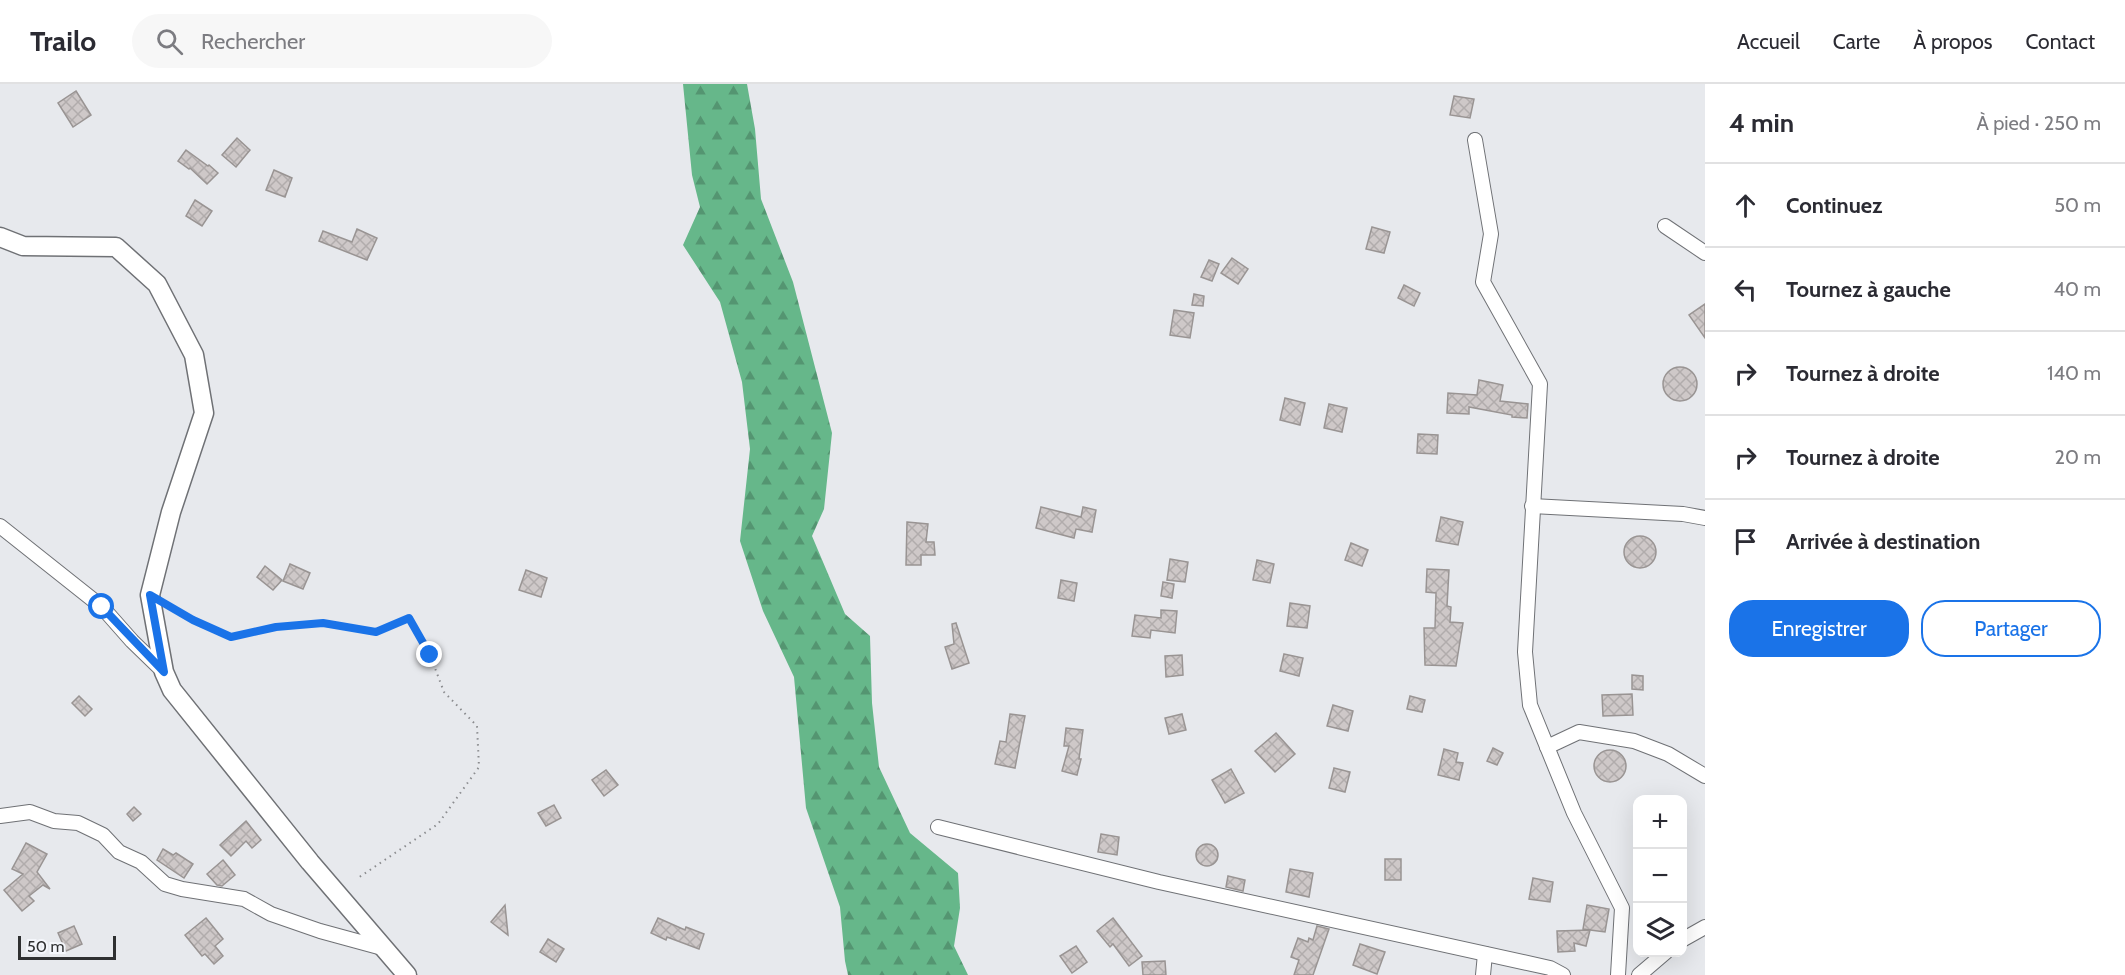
<!DOCTYPE html>
<html lang="fr">
<head>
<meta charset="utf-8">
<style>
	body { margin:0; font-family:Cabin,sans-serif; background:#f7f7f7; color:#2b2b33 }
	.controls { position:absolute; right:18px; bottom:18px; display:grid; overflow:hidden; border-radius:12px; box-shadow:0 6px 24px #0002 }
	.controls button { width:54px; height:54px; display:grid; place-items:center; padding:0; border:0; border-bottom:2px solid #e1e1e2; background:#fff; color:#2b2b33; font:30px sans-serif }
	.scale { position:absolute; left:18px; bottom:15px; width:98px; box-sizing:border-box; padding-left:6px; border:3px solid #2f3031; border-top:0; font-size:16px; line-height:21px; white-space:nowrap; color:#2f3031; -webkit-text-stroke:4px #f4f6fb; paint-order:stroke }
	.stop { position:absolute; width:18px; height:18px; margin:-14px; border:4px solid #1a73e8; border-radius:50%; background:#fff }
	.stop.end { background:#1a73e8; border-color:#fff; box-shadow:0 2px 6px #0008 }
	.list { margin:0; padding:0; list-style:none }
	h2 { display:flex; justify-content:space-between; align-items:center; height:78px; margin:0; padding:0 24px; font-size:26px }
	h2 small { font-size:20px; font-weight:400; color:#7c7c81 }
	.list li { display:grid; grid-template-columns:39px 1fr auto; gap:18px; align-items:center; box-sizing:border-box; height:84px; padding:0 24px; border-top:2px solid #e1e1e2 }
	.list b { display:block; font-size:22px; white-space:nowrap }
	.list em { font-size:20px; font-style:normal; color:#7c7c81 }
	.actions { display:flex; gap:12px; padding:18px 24px }
	.actions a { flex:1; padding:14px 0; border:2px solid #1a73e8; border-radius:24px; text-align:center; font-size:21px; color:#1a73e8 }
	.actions .main { background:#1a73e8; color:#fff }
	.icon { flex:none; width:33px; height:33px; fill:none; stroke:currentColor; stroke-width:2; stroke-linecap:round; stroke-linejoin:round }
	.map { position:relative; flex:none; width:1705px; height:891px; overflow:hidden }
	header { display:flex; align-items:center; gap:36px; box-sizing:border-box; height:84px; padding:0 30px; background:#fff; border-bottom:2px solid #e1e1e2 }
	header strong { font-size:28px }
	nav { display:flex; gap:33px; margin-inline-start:auto; font-size:21px }
	.search { width:420px; height:54px; background:#f7f7f7; display:flex; align-items:center; gap:15px; box-sizing:border-box; padding:0 21px; border-radius:33px; color:#7c7c81; font-size:22px }
	main { display:flex }
	aside { flex:1; background:#fff }
	.map>svg:first-child { display:block }
	.forest { fill:url(#forest-firs) }
	.building { fill:url(#building-cross-hatch); stroke:#999493; stroke-width:1.5 }
	.lines { fill:none; stroke-linecap:round; stroke-linejoin:round }
	.street-casing { stroke:#6f7175; stroke-width:16 }
	.secondary-casing { stroke:#6f7175; stroke-width:21 }
	.path { stroke:#8b8c8f; stroke-width:2; stroke-dasharray:1.5 4.5; stroke-linecap:butt }
	.street { stroke:#fff; stroke-width:14 }
	.secondary { stroke:#fff; stroke-width:18 }
	.route { stroke:#1a73e8; stroke-width:8 }
</style>
</head>
<body>
<header>
<strong>Trailo</strong>
<div class="search"><svg class="icon" aria-label="search" viewBox="0 0 24 24"><circle cx="10" cy="10" r="6"/><path d="M15 15l6 6"/></svg>Rechercher</div>
<nav><a>Accueil</a><a>Carte</a><a>À propos</a><a>Contact</a></nav>
</header>
<main>
<div class="map">
<svg width="1705" height="891" viewBox="0 0 1705 891">
	<defs>
		<pattern id="forest-firs" width="22" height="20" patternUnits="userSpaceOnUse" patternTransform="scale(1.5)"><rect width="22" height="20" fill="#66b78a"/><path d="M5 1l3.5 6h-7zM16 11l3.5 6h-7z" fill="#549571"/></pattern>
		<pattern id="building-cross-hatch" width="8" height="8" patternUnits="userSpaceOnUse" patternTransform="scale(1.5)"><rect width="8" height="8" fill="#cec8c8"/><path d="M0 0l8 8M0 8l8-8" fill="none" stroke="#b1acac"/></pattern>
	</defs>
	<rect width="100%" height="100%" fill="#e7e9ed"/>
	<!-- forest -->
	<polygon class="forest" points="683,0 747,0 755,45 761,115 793,198 832,349 824,425 812,452 845,530 870,552 872,619 879,683 910,749 958,789 960,824 954,862 968,891 848,891 845,877 840,823 806,724 794,593 763,527 740,457 750,365 742,298 720,218 683,161 700,123 692,91"/>
	<!-- building -->
	<g class="building">
		<polygon points="76,7 91,31 73,43 58,19"/>
		<polygon points="1454,12 1474,15 1470,34 1450,31"/>
		<polygon points="237,54 250,66 236,83 222,71"/>
		<polygon points="186,66 208,82 209,81 218,89 207,100 190,84 189,85 178,77"/>
		<polygon points="274,86 292,94 285,113 266,106"/>
		<polygon points="195,116 212,127 202,142 186,132"/>
		<polygon points="1372,143 1390,148 1384,169 1366,165"/>
		<polygon points="357,145 377,154 367,176 319,157 323,147 352,158"/>
		<polygon points="1232,174 1248,185 1238,200 1221,189"/>
		<polygon points="1209,176 1219,180 1212,197 1201,193"/>
		<polygon points="1404,201 1420,209 1414,222 1398,214"/>
		<polygon points="1194,210 1204,212 1203,222 1192,221"/>
		<polygon points="1705,220 1705,254 1689,231"/>
		<polygon points="1174,226 1194,229 1190,254 1170,251"/>
		<circle cx="1680" cy="300" r="17"/>
		<polygon points="1479,296 1503,301 1500,317 1528,320 1527,334 1512,333 1512,331 1469,323 1469,330 1447,329 1448,309 1477,311"/>
		<polygon points="1285,314 1305,319 1300,341 1280,336"/>
		<polygon points="1329,320 1347,324 1342,348 1324,344"/>
		<polygon points="1418,350 1438,351 1437,370 1417,369"/>
		<polygon points="1041,423 1081,433 1083,423 1096,426 1092,448 1076,445 1074,454 1036,444"/>
		<polygon points="1441,433 1463,438 1458,461 1436,457"/>
		<polygon points="907,438 928,440 926,458 934,458 935,471 921,471 921,481 906,481"/>
		<circle cx="1640" cy="468" r="16"/>
		<polygon points="1351,459 1368,466 1362,482 1345,476"/>
		<polygon points="1170,475 1188,478 1185,498 1167,496"/>
		<polygon points="1257,476 1274,480 1270,499 1253,496"/>
		<polygon points="290,480 310,489 303,505 283,497"/>
		<polygon points="265,482 282,496 273,506 257,493"/>
		<polygon points="1427,485 1449,486 1447,522 1451,523 1450,538 1463,539 1456,582 1425,581 1424,544 1435,544 1436,509 1426,508"/>
		<polygon points="526,486 547,494 541,513 519,506"/>
		<polygon points="1061,496 1077,499 1074,517 1058,514"/>
		<polygon points="1163,498 1174,500 1172,514 1161,512"/>
		<polygon points="1290,519 1310,522 1307,544 1287,542"/>
		<polygon points="1161,526 1177,527 1175,549 1151,546 1150,554 1132,552 1135,531 1161,534"/>
		<polygon points="956,539 969,579 952,585 945,563 954,560 952,540"/>
		<polygon points="1284,570 1303,574 1299,592 1280,587"/>
		<polygon points="1182,571 1183,591 1166,593 1165,572"/>
		<polygon points="1632,591 1643,592 1643,606 1632,605"/>
		<polygon points="1632,610 1633,631 1603,632 1602,611"/>
		<polygon points="79,612 92,625 85,632 72,619"/>
		<polygon points="1410,612 1425,616 1422,628 1407,625"/>
		<polygon points="1333,621 1353,627 1348,647 1327,642"/>
		<polygon points="1010,630 1025,632 1015,684 995,680 1000,657 1006,658"/>
		<polygon points="1182,630 1186,646 1169,650 1165,634"/>
		<polygon points="1066,644 1083,646 1079,675 1081,675 1077,691 1062,687 1069,662 1064,662"/>
		<polygon points="1276,649 1295,670 1275,688 1255,667"/>
		<polygon points="1493,664 1503,669 1497,681 1487,677"/>
		<polygon points="1444,665 1458,669 1456,678 1463,679 1459,696 1438,691"/>
		<circle cx="1610" cy="682" r="16"/>
		<polygon points="1334,684 1350,688 1345,708 1329,704"/>
		<polygon points="1231,685 1244,709 1225,719 1212,696"/>
		<polygon points="606,686 618,701 604,712 592,696"/>
		<polygon points="554,721 561,734 546,742 538,729"/>
		<polygon points="134,723 141,730 133,737 127,730"/>
		<polygon points="246,737 261,756 252,764 246,757 231,772 220,761"/>
		<polygon points="1101,750 1119,753 1117,771 1098,768"/>
		<polygon points="26,759 47,770 37,788 50,805 43,801 29,812 34,817 22,827 4,806 23,790 12,785"/>
		<circle cx="1207" cy="771" r="11"/>
		<polygon points="163,765 173,771 176,769 193,780 184,794 157,776"/>
		<rect x="1385" y="775" width="16" height="21"/>
		<polygon points="223,776 235,791 222,802 217,801 207,790"/>
		<polygon points="1290,785 1313,789 1309,813 1286,808"/>
		<polygon points="1228,792 1245,796 1243,807 1226,803"/>
		<polygon points="1533,794 1553,798 1550,818 1529,815"/>
		<polygon points="505,821 508,851 491,838"/>
		<polygon points="1587,821 1609,825 1605,848 1583,845"/>
		<polygon points="206,834 223,855 215,862 223,872 214,880 205,870 202,872 185,851"/>
		<polygon points="658,834 685,846 686,843 704,850 699,865 667,853 666,856 651,849"/>
		<polygon points="1113,834 1142,872 1129,882 1113,860 1110,863 1097,847"/>
		<polygon points="74,842 82,860 66,867 58,849"/>
		<polygon points="1317,842 1329,845 1313,891 1294,891 1299,876 1291,873 1298,854 1308,858 1309,854 1313,856"/>
		<polygon points="1590,846 1586,862 1574,859 1575,867 1558,868 1557,847"/>
		<polygon points="548,855 564,865 556,878 540,868"/>
		<polygon points="1360,860 1385,868 1377,890 1353,881"/>
		<polygon points="1076,862 1087,878 1072,889 1060,872"/>
		<polygon points="1165,877 1166,891 1143,891 1142,878"/>
	</g>
	<g class="lines">
		<defs>
			<g id="street">
				<polyline points="1475,56 1491,150 1483,198 1540,300 1525,568 1530,621 1574,729 1622,824 1618,891"/>
				<polyline points="1665,142 1705,169"/>
				<polyline points="1532,422 1683,430 1705,434"/>
				<polyline points="0,442 102,523 132,557 164,588"/>
				<polyline points="1547,663 1579,648 1634,657 1668,670 1705,692"/>
				<polyline points="0,732 30,728 54,737 78,739 103,751 119,768 141,778 165,800 182,805 244,815 271,830 320,847 386,865"/>
				<polyline points="938,743 1159,798 1550,884 1563,891"/>
				<polyline points="1682,856 1705,843"/>
				<polyline points="1483,891 1485,870"/>
				<polyline points="1639,891 1666,868"/>
			</g>
			<polyline id="secondary" points="0,153 23,162 116,163 157,200 194,271 204,329 171,428 150,511 164,588 172,606 310,778 407,891"/>
		</defs>
		<!-- street casing -->
		<use href="#street" class="street-casing"/>
		<!-- secondary casing -->
		<use href="#secondary" class="secondary-casing"/>
		<!-- path -->
		<polyline class="path" points="167,521 231,553 277,543 323,539 376,548 409,534 430,571 444,608 477,642 479,683 438,740 358,794"/>
		<!-- street -->
		<use href="#street" class="street"/>
		<!-- secondary -->
		<use href="#secondary" class="secondary"/>
	</g>
	<g class="lines">
		<!-- route -->
		<polyline class="route" points="102,523 164,588 150,511 193,536 231,553 276,543 323,539 376,548 409,534 430,571"/>
	</g>
</svg>
<div class="controls">
<button>+</button>
<button>−</button>
<button><svg class="icon" aria-label="layers" viewBox="0 0 24 24"><path d="M12 4l9 5-9 5-9-5zM3 14l9 5 9-5"/></svg></button>
</div>
<div class="scale">50 m</div>
<div class="stop" style="left:102px;top:523px"></div>
<div class="stop end" style="left:430px;top:571px"></div>
</div>
<aside>
<h2>4 min<small>À pied · 250 m</small></h2>
<ul class="list">
<li><svg class="icon" aria-label="ahead" viewBox="0 0 24 24"><path d="M12 20V5M6 11l6-6 6 6"/></svg><div><b>Continuez</b></div><em>50 m</em></li>
<li><svg class="icon" aria-label="left" viewBox="0 0 24 24"><path d="M17 20v-9H6M10 6l-5 5 5 5"/></svg><div><b>Tournez à gauche</b></div><em>40 m</em></li>
<li><svg class="icon" aria-label="right" viewBox="0 0 24 24"><path d="M7 20v-9h11M14 6l5 5-5 5"/></svg><div><b>Tournez à droite</b></div><em>140 m</em></li>
<li><svg class="icon" aria-label="right" viewBox="0 0 24 24"><path d="M7 20v-9h11M14 6l5 5-5 5"/></svg><div><b>Tournez à droite</b></div><em>20 m</em></li>
<li><svg class="icon" aria-label="arrive" viewBox="0 0 24 24"><path d="M6 21V4h12l-3 4 3 4H6"/></svg><div><b>Arrivée à destination</b></div></li>
</ul>
<div class="actions"><a class="main">Enregistrer</a><a>Partager</a></div>
</aside>
</main>
</body>
</html>
